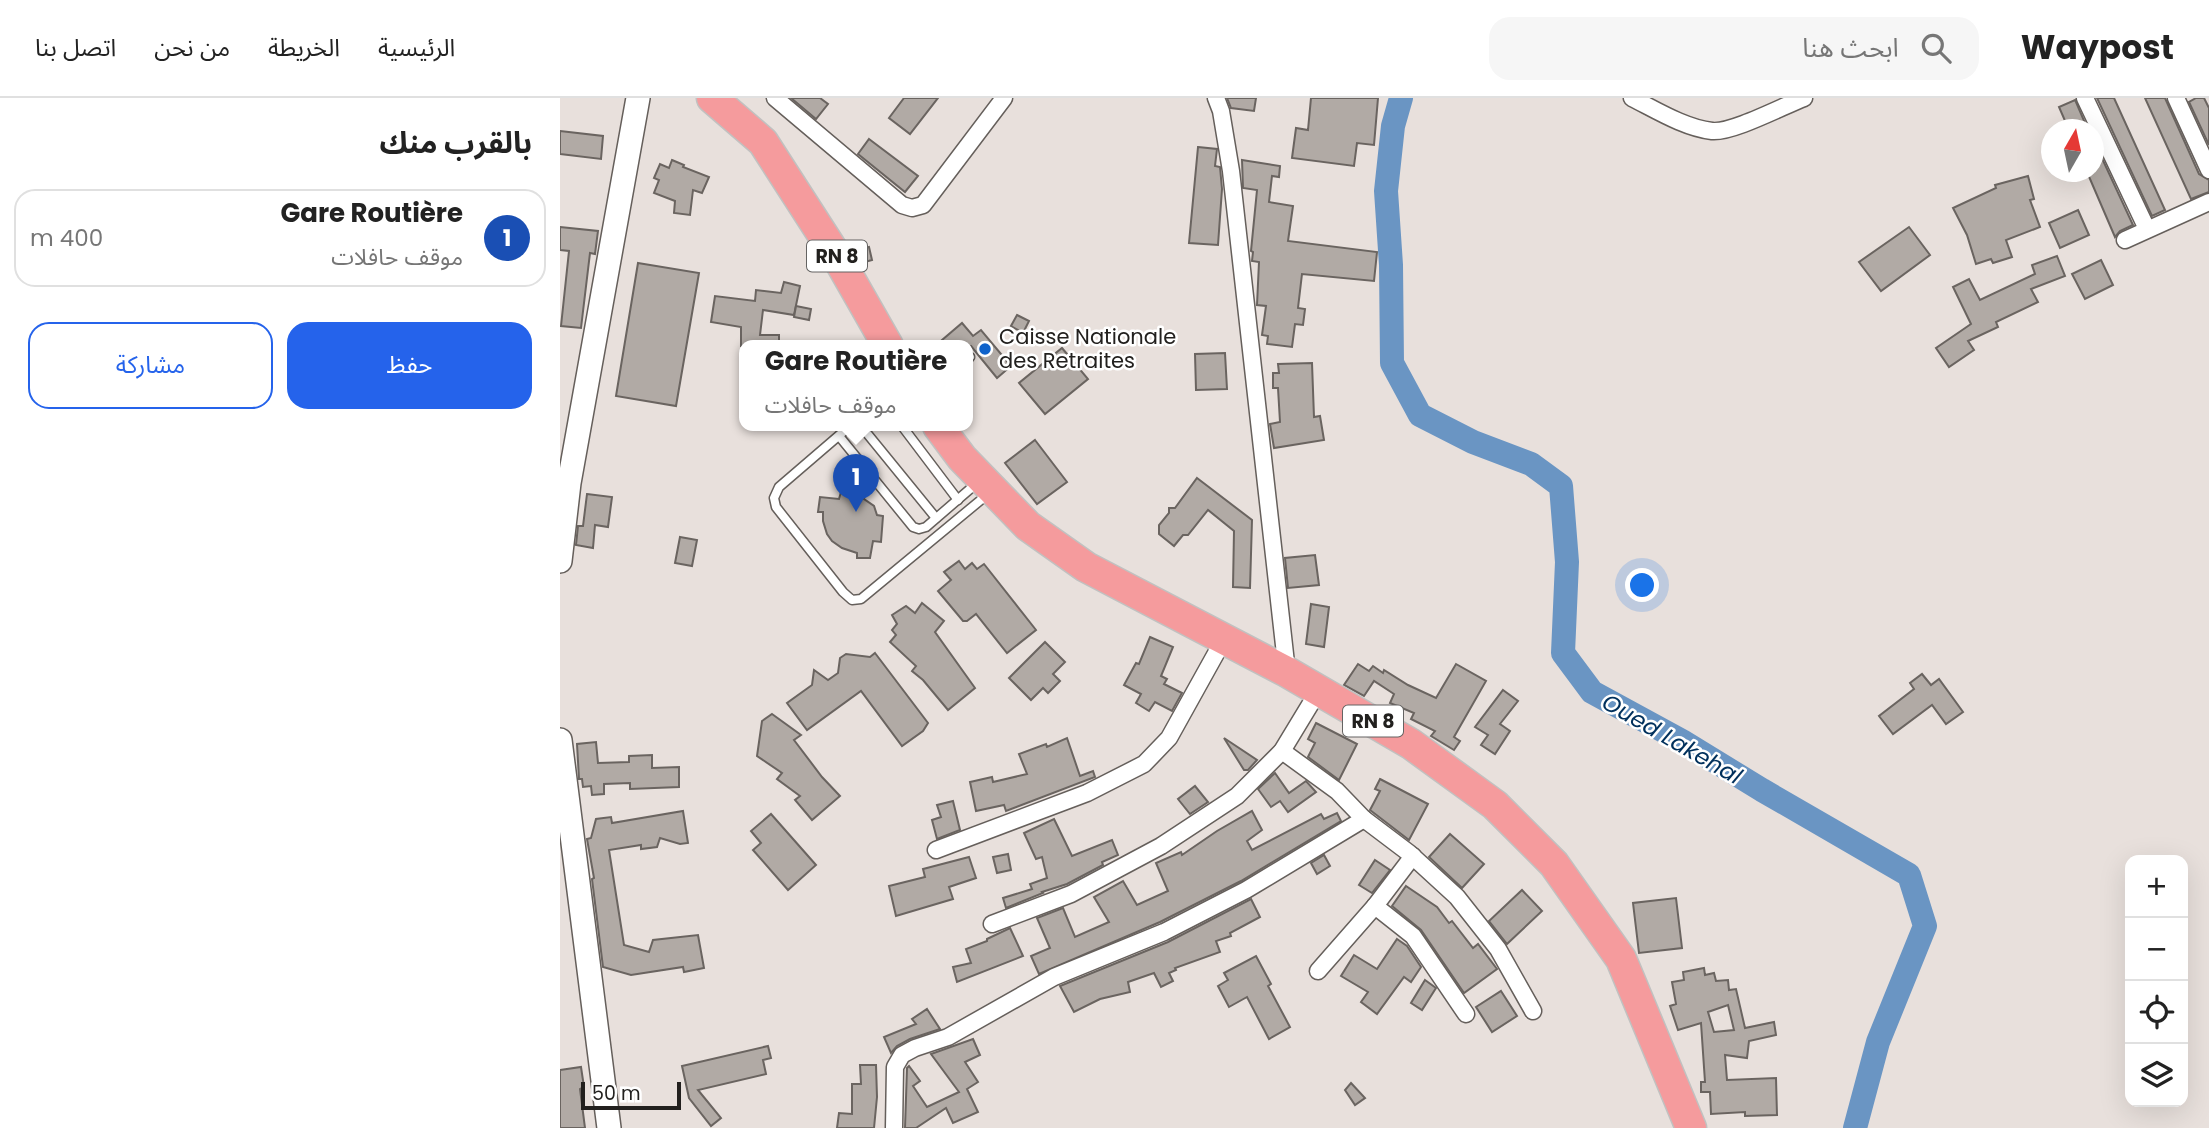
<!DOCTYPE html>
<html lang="ar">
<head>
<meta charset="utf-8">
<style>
	body { margin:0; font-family:Poppins,"Noto Sans Arabic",sans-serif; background:#f6f6f6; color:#222; direction:rtl }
	.controls { position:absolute; right:21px; bottom:21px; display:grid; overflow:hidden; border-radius:14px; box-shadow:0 7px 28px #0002 }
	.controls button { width:63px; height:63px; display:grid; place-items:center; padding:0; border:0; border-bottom:2px solid #e0e0e0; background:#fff; color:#222; font:35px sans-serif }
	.compass { position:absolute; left:1481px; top:21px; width:63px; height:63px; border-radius:50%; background:#fff; box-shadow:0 7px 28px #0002; rotate:9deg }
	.scale { position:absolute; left:21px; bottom:18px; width:100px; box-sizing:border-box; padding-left:7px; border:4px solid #22201e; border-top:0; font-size:19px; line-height:24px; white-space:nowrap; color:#22201e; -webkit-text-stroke:5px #fff; paint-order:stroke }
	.you { position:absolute; left:1083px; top:488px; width:24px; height:24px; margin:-18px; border:5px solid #fff; border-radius:50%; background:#1a73e8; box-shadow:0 0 0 10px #1a73e833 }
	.badge { display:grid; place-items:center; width:46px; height:46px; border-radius:50%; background:#2563eb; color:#fff; font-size:23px; font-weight:700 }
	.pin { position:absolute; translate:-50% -58px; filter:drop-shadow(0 2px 4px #0008) }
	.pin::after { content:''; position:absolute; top:37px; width:24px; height:21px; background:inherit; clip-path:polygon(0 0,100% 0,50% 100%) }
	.popup { position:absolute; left:179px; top:242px; width:234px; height:91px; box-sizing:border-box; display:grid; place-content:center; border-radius:14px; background:#fff; filter:drop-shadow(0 2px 5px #0005); font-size:23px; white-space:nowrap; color:#767676 }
	.popup b { font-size:26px; color:#222 }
	.popup::after { content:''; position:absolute; left:50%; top:100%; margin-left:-14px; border:14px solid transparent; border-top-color:#fff }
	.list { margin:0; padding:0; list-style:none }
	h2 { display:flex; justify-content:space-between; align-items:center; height:91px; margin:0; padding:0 28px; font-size:30px }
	h2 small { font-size:23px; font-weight:400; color:#767676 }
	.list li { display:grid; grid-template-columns:46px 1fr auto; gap:21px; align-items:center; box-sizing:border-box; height:98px; margin:0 14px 14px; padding:0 14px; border:2px solid #e0e0e0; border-radius:21px }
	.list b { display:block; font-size:26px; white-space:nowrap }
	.list p { margin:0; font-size:23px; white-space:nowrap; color:#767676 }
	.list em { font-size:23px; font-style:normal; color:#767676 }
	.actions { display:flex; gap:14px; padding:21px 28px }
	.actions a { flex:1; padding:16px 0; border:2px solid #2563eb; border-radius:21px; text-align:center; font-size:24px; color:#2563eb }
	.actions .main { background:#2563eb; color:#fff }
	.icon { flex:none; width:38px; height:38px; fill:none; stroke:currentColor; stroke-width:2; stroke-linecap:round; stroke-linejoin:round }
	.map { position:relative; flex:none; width:1649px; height:1030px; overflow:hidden; direction:ltr }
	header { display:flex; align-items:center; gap:42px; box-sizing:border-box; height:98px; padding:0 35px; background:#fff; border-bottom:2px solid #e0e0e0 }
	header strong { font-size:33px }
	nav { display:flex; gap:38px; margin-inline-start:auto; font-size:24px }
	.search { width:490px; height:63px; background:#f6f6f6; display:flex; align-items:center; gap:18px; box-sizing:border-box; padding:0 24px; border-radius:21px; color:#767676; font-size:26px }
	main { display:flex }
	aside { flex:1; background:#fff }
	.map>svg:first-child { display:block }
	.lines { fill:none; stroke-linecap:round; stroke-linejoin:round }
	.river { stroke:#6a95c3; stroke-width:24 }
	.building { fill:#b1aaa5; stroke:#6a6460; stroke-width:2; fill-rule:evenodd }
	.lane-casing { stroke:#655f5b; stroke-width:11 }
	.street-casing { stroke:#655f5b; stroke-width:19 }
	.secondary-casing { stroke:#655f5b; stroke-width:26 }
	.highway-casing { stroke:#c1c1c0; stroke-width:33 }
	.lane { stroke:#fff; stroke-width:8 }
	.street { stroke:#fff; stroke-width:16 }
	.secondary { stroke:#fff; stroke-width:23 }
	.highway { stroke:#f59b9d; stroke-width:30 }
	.poi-dot { fill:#0e62cb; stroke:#fff; stroke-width:2.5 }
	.labels { text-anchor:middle; stroke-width:5; stroke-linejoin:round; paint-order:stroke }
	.shield { fill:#fff; stroke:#646362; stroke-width:2 }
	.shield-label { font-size:19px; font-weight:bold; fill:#22201e }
	.poi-label { font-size:21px; fill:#22201e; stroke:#fff; text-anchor:start }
	.water-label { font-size:23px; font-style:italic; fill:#00305c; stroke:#fff }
</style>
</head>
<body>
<header>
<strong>Waypost</strong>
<div class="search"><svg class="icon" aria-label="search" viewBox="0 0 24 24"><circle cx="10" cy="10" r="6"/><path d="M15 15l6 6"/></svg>ابحث هنا</div>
<nav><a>الرئيسية</a><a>الخريطة</a><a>من نحن</a><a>اتصل بنا</a></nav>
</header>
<main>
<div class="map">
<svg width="1649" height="1030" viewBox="0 0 1649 1030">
	<rect width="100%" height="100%" fill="#e8e0dc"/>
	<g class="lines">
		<!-- river -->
		<polyline class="river" points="841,0 833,28 826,93 831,167 832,265 860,317 913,344 971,366 1001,388 1007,464 1003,555 1032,594 1122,643 1202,692 1349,777 1365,828 1318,944 1295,1030"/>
	</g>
	<!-- building -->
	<g class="building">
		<polygon points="231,0 260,0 268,6 256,21"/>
		<polygon points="344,0 378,0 350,36 329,20"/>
		<polygon points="667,0 696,0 694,13 671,10"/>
		<polygon points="751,0 818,0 814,47 797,45 794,68 732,60 736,30 748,32"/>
		<polygon points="1537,0 1554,0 1605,112 1592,118"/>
		<polygon points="1585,0 1605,0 1639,76 1649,82 1649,94 1631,101"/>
		<polygon points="1636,0 1644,0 1649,10 1649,47 1629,4"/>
		<polygon points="1515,2 1516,4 1528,32 1509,32 1499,9"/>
		<polygon points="0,33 43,38 41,61 0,56"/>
		<polygon points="309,41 358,78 345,94 298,56"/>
		<polygon points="1534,43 1573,127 1560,133 1555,139 1527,74 1534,74"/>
		<polygon points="638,49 657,51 655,68 660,69 662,91 658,147 629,145"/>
		<polygon points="112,62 124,67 123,69 149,79 142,95 133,92 130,117 114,115 115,103 94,95 99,82 94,80 100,66 109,70"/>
		<polygon points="682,62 720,68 719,79 712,78 709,104 733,108 728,143 817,154 814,183 742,176 738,210 745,211 743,227 735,226 732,249 707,246 708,238 702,237 706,208 697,207 699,164 692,163 693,154 691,153 697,92 683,90"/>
		<polygon points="1468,78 1474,101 1470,102 1480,129 1446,142 1452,159 1433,165 1431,161 1416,166 1407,137 1393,110 1436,90 1435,87"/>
		<polygon points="1518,112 1529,137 1500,150 1489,125"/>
		<polygon points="0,129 38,133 35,156 30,155 21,230 1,228 9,153 0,152"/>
		<polygon points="1349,129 1370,157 1321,193 1299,164"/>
		<polygon points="309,149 312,162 301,165 296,152"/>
		<polygon points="1497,158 1505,178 1471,191 1478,204 1436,224 1438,229 1408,243 1414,252 1389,269 1376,250 1411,226 1393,189 1409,181 1420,202 1475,176 1472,167"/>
		<polygon points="1541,162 1553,187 1525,201 1512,176"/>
		<polygon points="78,165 139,175 116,308 56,298"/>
		<polygon points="224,184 240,188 234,217 203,212 200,237 219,237 219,248 181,248 181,229 151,224 155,198 195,203 196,192 221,195"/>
		<polygon points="236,208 251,211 249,222 234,219"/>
		<polygon points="457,217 469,223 463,235 451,228"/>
		<polygon points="402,225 413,238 421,232 451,268 437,280 411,248 375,248"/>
		<polygon points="502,250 528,281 485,316 459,285"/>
		<polygon points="665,255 667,291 636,292 635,256"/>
		<polygon points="752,265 754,319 760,318 764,342 714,350 710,326 720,324 718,290 713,290 713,275 719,275 718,266"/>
		<polygon points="475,342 507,384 477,406 445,365"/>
		<polygon points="637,380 692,422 690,490 673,489 674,433 648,412 628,437 623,437 614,448 599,436 599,427 609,415 609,410 615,410"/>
		<polygon points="281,394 305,395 304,401 314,408 317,417 323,418 321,444 313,443 310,460 297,460 297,455 282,450 272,443 267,436 263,423 263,414 258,414 260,399 279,401"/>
		<polygon points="27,396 52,399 48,429 35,427 33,450 16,447 18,428 23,428"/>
		<polygon points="120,439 137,442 132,468 115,465"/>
		<polygon points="755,457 759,487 728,490 725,460"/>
		<polygon points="399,463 405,471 412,465 417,471 424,466 476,532 447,555 416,516 407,523 403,523 378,493 391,482 384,474"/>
		<polygon points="362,505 384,523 375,534 415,590 388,612 363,582 352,573 356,568 330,544 336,537 332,532 337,526 332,517 346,508 355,515"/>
		<polygon points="751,506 769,509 764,549 746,546"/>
		<polygon points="590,539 613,549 601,578 607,581 604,586 622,595 612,613 595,604 589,613 576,605 581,596 564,587 576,565 579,566"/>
		<polygon points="485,544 505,564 493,576 500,583 488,595 483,590 471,602 449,580"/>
		<polygon points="315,555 368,625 363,633 342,648 301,593 247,632 227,605 252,587 254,572 268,582 278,575 280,560 286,556 310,559"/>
		<polygon points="798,566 809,573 813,568 823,575 824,572 848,587 876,600 896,566 926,583 894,639 900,643 894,652 871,638 875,633 851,621 854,615 830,605 834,596 814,583 804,598 784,587"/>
		<polygon points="1362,576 1371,587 1379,581 1403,614 1386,626 1372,607 1333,636 1319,618 1354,591 1350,585"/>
		<polygon points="943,592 958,603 940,626 950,633 935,656 921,647 928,637 915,629"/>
		<polygon points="212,616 241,637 234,642 262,679 280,698 252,722 235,702 240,698 217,681 222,675 197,658 202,623"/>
		<polygon points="756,625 797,646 779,682 748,659 755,645 748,641"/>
		<polygon points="507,640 520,678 533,673 535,679 446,713 444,707 416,713 410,684 432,679 433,684 467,676 459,656 486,646 487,649"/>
		<polygon points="664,640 697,662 688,672 684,672"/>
		<polygon points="36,644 38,665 69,664 69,658 92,657 92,670 119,669 119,689 70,691 70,685 44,686 44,696 32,697 31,688 23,689 22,681 19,681 17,646"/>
		<polygon points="715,675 729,695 746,683 756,694 728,714 720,703 711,709 698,691"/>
		<polygon points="820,681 868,706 849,742 810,712 820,693 815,691"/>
		<polygon points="635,688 648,704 630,716 618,701"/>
		<polygon points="393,703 400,732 377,741 372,722 381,719 377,707"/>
		<polygon points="123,713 128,745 120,746 100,740 97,749 81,751 81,747 49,752 64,847 89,854 93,842 138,837 144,870 124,874 123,869 71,877 43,869 32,781 34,780 27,741 31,740 36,721 51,719 52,725"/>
		<polygon points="692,713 702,732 687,743 692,752 761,716 764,721 777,715 781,723 681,783 600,824 479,876 471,858 490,850 477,820 503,810 515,839 549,824 534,799 563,783 577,807 608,793 596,765 621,754 622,757 657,733"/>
		<polygon points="211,716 256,767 228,792 193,752 201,745 191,733"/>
		<polygon points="494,721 512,758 552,742 558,757 542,764 543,767 507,786 482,794 483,795 446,810 443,800 472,791 470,786 487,780 482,759 476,761 464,735"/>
		<polygon points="890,736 924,766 902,790 869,759"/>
		<polygon points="448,756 451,772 437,775 433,759"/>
		<polygon points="764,757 770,768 757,776 751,765"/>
		<polygon points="409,759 416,780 389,789 393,801 336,818 329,788 365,779 363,771"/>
		<polygon points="815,762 830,772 812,795 799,787"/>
		<polygon points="846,788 877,809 889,825 892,823 913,850 918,846 937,871 904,895 861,832 832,808"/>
		<polygon points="962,792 982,813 947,846 929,823"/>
		<polygon points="1116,800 1122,850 1079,855 1073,805"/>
		<polygon points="691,801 700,819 670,835 671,838 656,843 660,854 615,870 616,872 609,875 613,883 601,889 594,875 568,884 570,894 540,901 514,914 500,888 608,844"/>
		<polygon points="450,830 463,858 397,884 393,869 411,865 406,851 427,843 427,841"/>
		<polygon points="837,841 847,848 861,869 851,884 844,879 817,916 801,904 808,894 781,878 794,857 817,871"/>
		<polygon points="696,858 711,886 708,888 730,929 709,941 687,899 669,909 658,888 668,882 664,875"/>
		<path d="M1144,870l1,7 9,-2 2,8 12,-1 1,10 7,-1 9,39 29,-6 2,13 -27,6 -2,17 -22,-3 2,25 49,-2 1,37 -32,1v-4l-34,2 -1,-22h-9v-10h4l-4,-59 -23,7 -8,-24 6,-2 -4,-22 12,-2 -1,-8zM1168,907l6,25 -20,2 -6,-20z"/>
		<polygon points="865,882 876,890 862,912 851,905"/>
		<polygon points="941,893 957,918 932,934 916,909"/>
		<polygon points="367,911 380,931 350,941 337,948 331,955 324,939 356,926 352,921"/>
		<polygon points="413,941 420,957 405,964 418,984 407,991 418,1014 393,1025 386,1010 356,1030 345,1030 347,970 349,968 360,983 353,988 367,1009 399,994 371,956"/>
		<polygon points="208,948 211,960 203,962 206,976 138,992 161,1020 151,1028 129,1000 122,968"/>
		<polygon points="300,967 316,967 317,999 314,1030 277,1030 279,1015 292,1016 292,986 301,986"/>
		<polygon points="21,969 24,989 20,991 25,1030 0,1030 0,972"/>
		<polygon points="791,985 805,1000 795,1007 785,992"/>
	</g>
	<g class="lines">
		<defs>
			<g id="lane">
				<polyline points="408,261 410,259"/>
				<polyline points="290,328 219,389 214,400 216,409 283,494 292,502 301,501 428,396"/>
				<polyline points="301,328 376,420"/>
				<polyline points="342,328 398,402"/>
				<polyline points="279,338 353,429 359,431 366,429 417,385"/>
			</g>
			<g id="street">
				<polyline points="215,0 342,107 352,110 363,107 444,0"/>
				<polyline points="656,0 661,13 671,73 727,574"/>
				<path d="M1072,0c24,12 53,30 80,33 20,2 71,-25 92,-33"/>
				<polyline points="1525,0 1587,131"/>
				<polyline points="1616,0 1649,72"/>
				<polyline points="1565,142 1649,104"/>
				<polyline points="722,653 777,693 804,721 849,755 897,799 938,851 973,913"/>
				<polyline points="376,752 527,695 584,666 609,640 664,541"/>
				<polyline points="815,808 853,838 906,916"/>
				<polyline points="432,826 511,796 601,748 677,698 722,653 759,592"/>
				<polyline points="758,873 815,808 853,758"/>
				<polyline points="334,1030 335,969 342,957 355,950 388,939 494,879 604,834 686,792 804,721"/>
			</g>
			<g id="secondary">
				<polyline points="0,463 9,385 78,0"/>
				<polyline points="0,642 49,1030"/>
			</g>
			<g id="highway">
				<polyline points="152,0 203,44 279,162 328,248"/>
				<polyline points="378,328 402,360 468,428 526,469 727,574 851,646 935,707 994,766 1061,861 1131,1030"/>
			</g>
		</defs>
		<!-- lane casing -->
		<use href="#lane" class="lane-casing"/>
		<!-- street casing -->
		<use href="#street" class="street-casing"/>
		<!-- secondary casing -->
		<use href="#secondary" class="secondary-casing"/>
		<!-- highway casing -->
		<use href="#highway" class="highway-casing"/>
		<!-- lane -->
		<use href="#lane" class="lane"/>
		<!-- street -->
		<use href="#street" class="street"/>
		<!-- secondary -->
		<use href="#secondary" class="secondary"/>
		<!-- highway -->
		<use href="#highway" class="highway"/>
	</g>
	<!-- markers -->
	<circle class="poi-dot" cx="425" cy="251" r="7"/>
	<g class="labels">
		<!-- shield labels -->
		<g class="shield">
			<rect x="247" y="142.5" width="60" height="31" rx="5"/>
			<rect x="783" y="607.5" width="60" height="31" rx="5"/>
		</g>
		<g class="shield-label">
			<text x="277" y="165">RN 8</text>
			<text x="813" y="630">RN 8</text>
		</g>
		<!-- poi labels -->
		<g class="poi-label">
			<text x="439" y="246">Caisse Nationale<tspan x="439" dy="24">des Retraites</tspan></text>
		</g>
		<!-- water labels -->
		<g class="water-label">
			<text transform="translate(1112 641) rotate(30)" y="8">Oued Lakehal</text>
		</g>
	</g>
</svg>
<div class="controls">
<button>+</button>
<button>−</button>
<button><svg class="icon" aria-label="locate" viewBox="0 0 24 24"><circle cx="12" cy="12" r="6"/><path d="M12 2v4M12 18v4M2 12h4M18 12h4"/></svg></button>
<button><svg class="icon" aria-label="layers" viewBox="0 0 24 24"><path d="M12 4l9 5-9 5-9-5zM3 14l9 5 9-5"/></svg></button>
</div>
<svg class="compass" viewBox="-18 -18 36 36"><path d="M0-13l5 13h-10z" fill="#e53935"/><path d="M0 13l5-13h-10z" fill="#767676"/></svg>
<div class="scale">50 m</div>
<div class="you"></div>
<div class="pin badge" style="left:296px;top:414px;background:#1a4fb4">1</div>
<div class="popup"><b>Gare Routière</b>موقف حافلات</div>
</div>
<aside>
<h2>بالقرب منك<small></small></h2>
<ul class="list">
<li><span class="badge" style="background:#1a4fb4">1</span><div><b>Gare Routière</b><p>موقف حافلات</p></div><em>400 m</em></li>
</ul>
<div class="actions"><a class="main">حفظ</a><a>مشاركة</a></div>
</aside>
</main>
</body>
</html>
